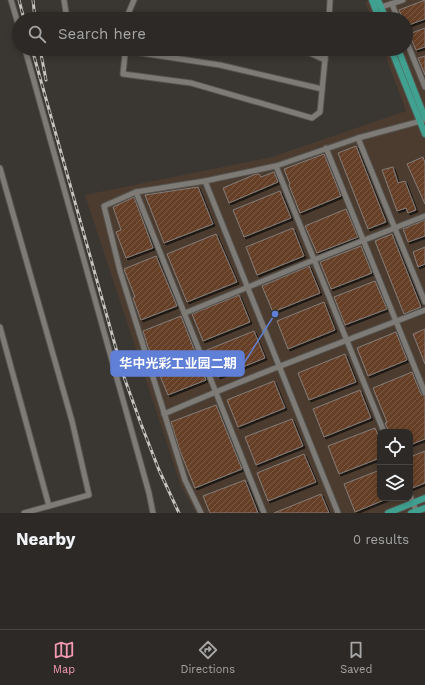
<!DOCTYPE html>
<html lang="en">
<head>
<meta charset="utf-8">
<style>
	body { margin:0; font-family:"Work Sans","Noto Sans SC",sans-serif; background:#383532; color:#f1f3f6 }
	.controls { position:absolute; right:12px; bottom:12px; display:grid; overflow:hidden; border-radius:8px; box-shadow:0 2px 6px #0003 }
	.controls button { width:36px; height:36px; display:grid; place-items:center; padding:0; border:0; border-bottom:1px solid #484543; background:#2c2926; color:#f1f3f6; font:20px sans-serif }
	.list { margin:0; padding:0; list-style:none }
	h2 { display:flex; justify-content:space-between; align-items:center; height:52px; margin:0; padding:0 16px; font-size:17px }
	h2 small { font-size:13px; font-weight:400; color:#a6a6a7 }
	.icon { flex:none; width:22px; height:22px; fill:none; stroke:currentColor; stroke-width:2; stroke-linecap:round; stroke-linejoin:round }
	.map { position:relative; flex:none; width:425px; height:513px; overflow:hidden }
	.search { position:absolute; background:#2c2926; box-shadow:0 2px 6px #0003; left:12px; right:12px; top:12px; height:44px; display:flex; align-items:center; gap:10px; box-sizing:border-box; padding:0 14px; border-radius:22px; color:#a6a6a7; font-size:15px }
	.sheet { height:116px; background:#2c2926 }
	nav { display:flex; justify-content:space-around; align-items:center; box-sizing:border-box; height:56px; border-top:1px solid #484543; background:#2c2926; font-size:11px; color:#a6a6a7 }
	nav a { display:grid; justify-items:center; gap:2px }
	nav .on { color:#f19ab2 }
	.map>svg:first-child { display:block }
	.industrial { fill:#4c3c30; fill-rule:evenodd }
	.building { fill:url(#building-hatch); stroke:#837d7a; filter:url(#shadow) }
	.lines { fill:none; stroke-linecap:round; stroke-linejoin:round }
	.minor-casing { stroke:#55534f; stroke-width:7 }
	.major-casing { stroke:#55534f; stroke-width:8 }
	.minor { stroke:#7e7b76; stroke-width:5 }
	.major { stroke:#40a190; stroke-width:6 }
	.rail-casing { stroke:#c6c4c1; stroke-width:3 }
	.rail { stroke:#3a3733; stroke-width:1.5; stroke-dasharray:4.5; stroke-linecap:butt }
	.leader { fill:none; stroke:#607fd7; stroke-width:1.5 }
	.callout-dot { fill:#607fd7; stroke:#3a3733; stroke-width:1.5 }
	.callout { fill:#607fd7; stroke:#607fd7; stroke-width:1.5 }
	.callout-label { font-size:13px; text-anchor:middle; font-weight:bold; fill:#fff }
</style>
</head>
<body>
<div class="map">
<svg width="425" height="513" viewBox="0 0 425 513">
	<defs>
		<pattern id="building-hatch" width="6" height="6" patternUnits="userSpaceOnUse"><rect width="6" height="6" fill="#663f27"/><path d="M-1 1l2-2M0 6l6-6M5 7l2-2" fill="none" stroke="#7b5a46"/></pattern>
		<filter id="shadow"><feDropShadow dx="2" dy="2" stdDeviation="0" flood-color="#0009"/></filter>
	</defs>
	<rect width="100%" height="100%" fill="#3a3733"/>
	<!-- industrial -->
	<path class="industrial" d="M370,0h55v513h-229l-15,-27 -96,-291 187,-38 134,-46 -23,-62h23v-30h-34l-7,-17zM380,432h30v66h-30z"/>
	<!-- building -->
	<g class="building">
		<polygon points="425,0 425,19 406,26 406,19 403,19 399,10"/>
		<polygon points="425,28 425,47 416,50 409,34"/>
		<polygon points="425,56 425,75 418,58"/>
		<polygon points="356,146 386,222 368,229 338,153"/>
		<polygon points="324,154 341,196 300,213 289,185 290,184 284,169"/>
		<polygon points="423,157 425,163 425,204 407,164"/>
		<polygon points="393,167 398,183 405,181 416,210 408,213 406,208 397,211 382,170"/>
		<polygon points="274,172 278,182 229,203 223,188 256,174 259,174 261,177"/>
		<polygon points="198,187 213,224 164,243 145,195"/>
		<polygon points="280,191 291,218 244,237 233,210"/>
		<polygon points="134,197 153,248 126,258 116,232 121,230 113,207"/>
		<polygon points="346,209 358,237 317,253 305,226"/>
		<polygon points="425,220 425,236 408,242 403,229"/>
		<polygon points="293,228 304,256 257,275 246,247"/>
		<polygon points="216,234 237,282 187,302 167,254"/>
		<polygon points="392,234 421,307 404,314 375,241"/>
		<polygon points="361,246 372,273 331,289 320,262"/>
		<polygon points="425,247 425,264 418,267 413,252"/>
		<polygon points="156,256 177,306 141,320 133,298 135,297 124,269"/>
		<polygon points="309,266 320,293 273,312 262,286"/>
		<polygon points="375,281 387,309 345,325 334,297"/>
		<polygon points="239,295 250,322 203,341 192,314"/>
		<polygon points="324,302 335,330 288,349 277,321"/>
		<polygon points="181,316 206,380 168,395 148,347 143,331"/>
		<polygon points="425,329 425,364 413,334"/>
		<polygon points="254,331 265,358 218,377 207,350"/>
		<polygon points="396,332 407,360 368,376 357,348"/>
		<polygon points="345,354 356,382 309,400 298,373"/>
		<polygon points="412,372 421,394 425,397 425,439 410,445 410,432 389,432 385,423 387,422 373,388"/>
		<polygon points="274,381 285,408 238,427 227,400"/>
		<polygon points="360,390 371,418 324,437 313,409"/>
		<polygon points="216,405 242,469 195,488 180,451 171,422"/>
		<polygon points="292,419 303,446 256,465 245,437"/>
		<polygon points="375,428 380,439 380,458 339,474 328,446"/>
		<polygon points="425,451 425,483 410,489 410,457"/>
		<polygon points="304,454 316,482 268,501 257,473"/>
		<polygon points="380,470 380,498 389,498 355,512 344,484"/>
		<polygon points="245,480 258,513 210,513 203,496"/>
		<polygon points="321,494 329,513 274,513"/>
	</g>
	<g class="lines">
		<defs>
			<g id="minor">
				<polyline points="11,0 19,27"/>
				<polyline points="64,0 67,19"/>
				<polyline points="392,4 398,19"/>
				<polyline points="381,7 403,0"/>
				<polyline points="126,19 134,0"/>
				<polyline points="329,19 330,0"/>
				<polyline points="406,40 425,87"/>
				<polyline points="25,49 149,493 153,513"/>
				<polyline points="119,49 125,54 123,74 191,83 312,118 320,112 326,49"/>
				<polyline points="301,49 325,60"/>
				<polyline points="121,50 220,65 322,89"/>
				<polyline points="358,138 425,302"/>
				<polyline points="326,148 425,393"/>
				<polyline points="276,166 384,432"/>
				<polyline points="0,168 72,421 89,495 49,506"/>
				<polyline points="205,181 338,513"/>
				<polyline points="136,192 104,206 120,271 185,480 201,513"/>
				<polyline points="185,313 314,260 425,216"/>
				<polyline points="0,327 49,506 24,513"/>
				<path d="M164,414c86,-38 174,-70 261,-104"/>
				<polyline points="410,495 417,513"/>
				<polyline points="264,513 136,192 205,181 276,166 358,138 425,120"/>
			</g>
			<g id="major">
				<polyline points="372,0 379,19"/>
				<polyline points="378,0 386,19"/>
				<polyline points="391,49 425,134"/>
				<polyline points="398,49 425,118"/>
				<polyline points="388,513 425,498"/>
				<polyline points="411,513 425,508"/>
			</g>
		</defs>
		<!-- minor casing -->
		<use href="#minor" class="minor-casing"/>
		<!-- major casing -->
		<use href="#major" class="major-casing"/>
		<!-- minor -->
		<use href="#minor" class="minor"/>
		<!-- major -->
		<use href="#major" class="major"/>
		<defs>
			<g id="rail">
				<polyline points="19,0 24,19"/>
				<polyline points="33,0 35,19"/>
				<polyline points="32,49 124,377 141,424 159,470 179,513"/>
				<polyline points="40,49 46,80"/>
			</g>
		</defs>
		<!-- rail casing -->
		<use href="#rail" class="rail-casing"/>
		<!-- rail -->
		<use href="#rail" class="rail"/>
	</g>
	<!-- callouts -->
	<path class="leader" d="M275 314L244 363"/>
	<circle class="callout-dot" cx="275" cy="314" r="4"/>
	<rect class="callout" x="111" y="351" width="133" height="25" rx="4"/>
	<g class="callout-label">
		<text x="178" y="368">华中光彩工业园二期</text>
	</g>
</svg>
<div class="controls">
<button><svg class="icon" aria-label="locate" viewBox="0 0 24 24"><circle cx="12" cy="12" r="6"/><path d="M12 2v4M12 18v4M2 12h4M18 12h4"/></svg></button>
<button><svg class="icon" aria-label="layers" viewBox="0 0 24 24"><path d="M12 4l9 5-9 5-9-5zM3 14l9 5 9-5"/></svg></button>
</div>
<div class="search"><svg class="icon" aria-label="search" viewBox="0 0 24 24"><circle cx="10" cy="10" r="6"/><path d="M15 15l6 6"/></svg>Search here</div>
</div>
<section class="sheet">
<h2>Nearby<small>0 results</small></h2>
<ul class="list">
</ul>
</section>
<nav>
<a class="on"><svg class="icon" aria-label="map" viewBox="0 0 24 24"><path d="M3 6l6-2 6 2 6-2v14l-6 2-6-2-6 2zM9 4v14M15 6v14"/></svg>Map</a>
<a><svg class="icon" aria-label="directions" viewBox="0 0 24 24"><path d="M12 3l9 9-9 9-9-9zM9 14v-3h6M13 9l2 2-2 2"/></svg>Directions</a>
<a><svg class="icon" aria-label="saved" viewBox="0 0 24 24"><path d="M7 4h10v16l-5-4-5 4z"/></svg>Saved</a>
</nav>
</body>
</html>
